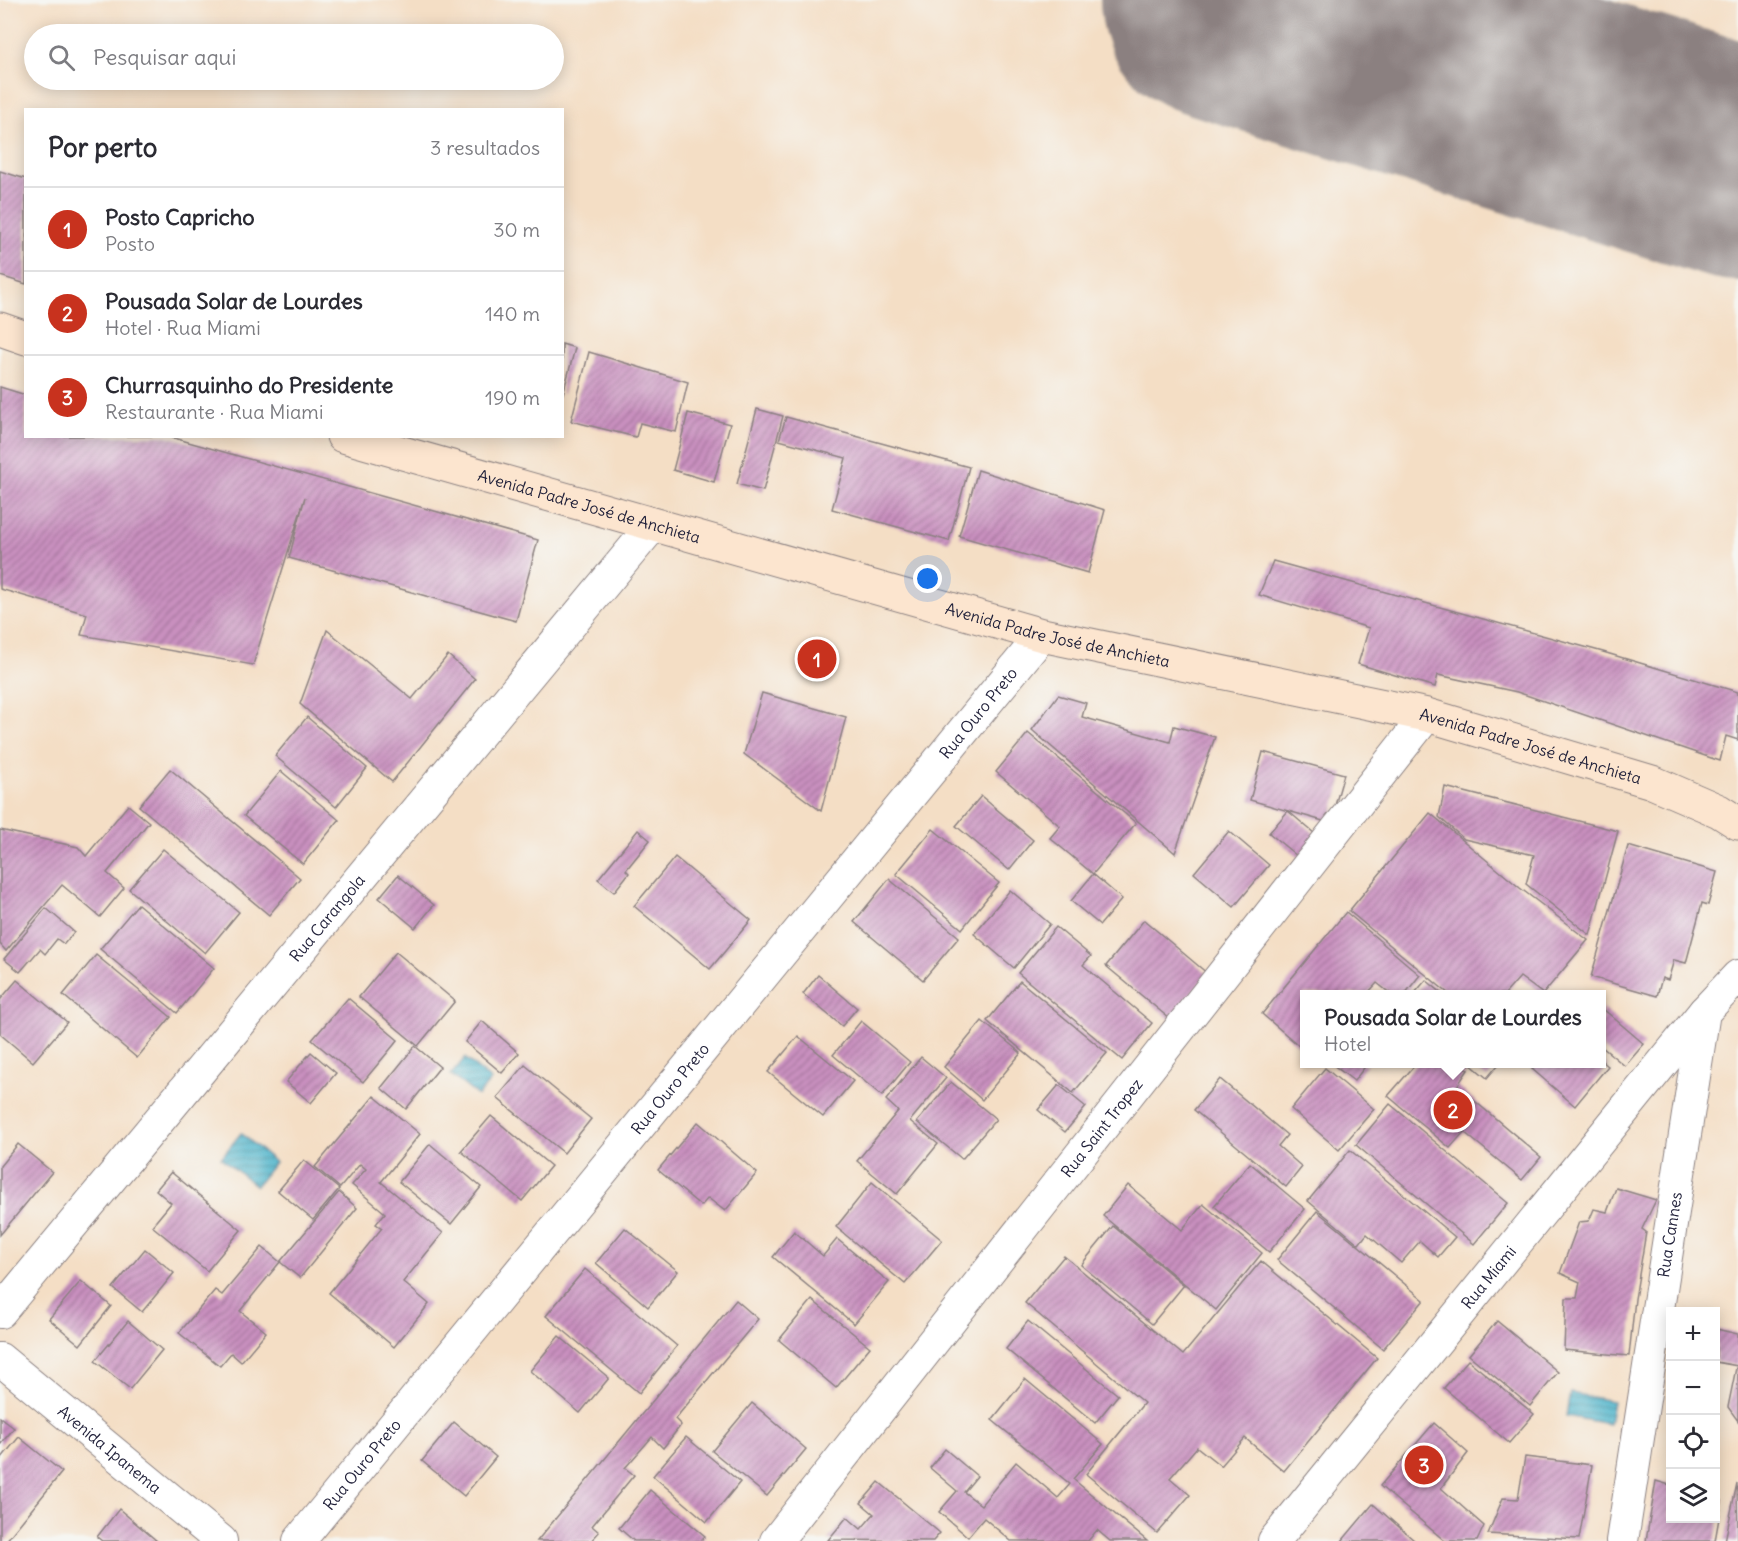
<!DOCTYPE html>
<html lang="pt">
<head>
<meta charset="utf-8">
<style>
	body { margin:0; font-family:Delius,sans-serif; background:#f7f7f7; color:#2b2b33 }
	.controls { position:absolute; right:18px; bottom:18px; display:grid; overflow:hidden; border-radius:0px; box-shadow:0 3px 15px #0003 }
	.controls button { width:54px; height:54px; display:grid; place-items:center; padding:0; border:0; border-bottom:2px solid #e1e1e2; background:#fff; color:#2b2b33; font:30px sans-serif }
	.you { position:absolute; left:928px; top:579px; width:21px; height:21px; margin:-15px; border:4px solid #fff; border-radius:50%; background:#1a73e8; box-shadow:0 0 0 9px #1a73e833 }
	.badge { display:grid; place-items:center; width:39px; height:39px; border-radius:50%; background:#c8321e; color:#fff; font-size:20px; font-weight:700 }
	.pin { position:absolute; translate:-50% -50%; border:3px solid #fff; box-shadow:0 2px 6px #0006 }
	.popup { position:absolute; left:1300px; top:990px; width:306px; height:78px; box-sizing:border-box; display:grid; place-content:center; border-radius:0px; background:#fff; filter:drop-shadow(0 2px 4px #0005); font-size:20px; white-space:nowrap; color:#7c7c81 }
	.popup b { font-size:22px; color:#2b2b33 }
	.popup::after { content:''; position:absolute; left:50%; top:100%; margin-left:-12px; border:12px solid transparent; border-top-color:#fff }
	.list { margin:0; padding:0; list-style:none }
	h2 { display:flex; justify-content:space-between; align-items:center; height:78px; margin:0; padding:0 24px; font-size:26px }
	h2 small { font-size:20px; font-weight:400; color:#7c7c81 }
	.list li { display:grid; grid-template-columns:39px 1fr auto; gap:18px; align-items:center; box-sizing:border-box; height:84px; padding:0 24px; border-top:2px solid #e1e1e2 }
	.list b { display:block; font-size:22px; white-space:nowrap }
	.list p { margin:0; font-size:20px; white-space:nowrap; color:#7c7c81 }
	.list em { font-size:20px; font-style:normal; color:#7c7c81 }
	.icon { flex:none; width:33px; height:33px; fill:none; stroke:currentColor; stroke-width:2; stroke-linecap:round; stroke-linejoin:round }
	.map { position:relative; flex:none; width:1738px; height:1541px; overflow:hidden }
	.search { position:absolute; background:#fff; box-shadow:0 3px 15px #0003; left:24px; top:24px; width:540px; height:66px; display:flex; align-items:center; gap:15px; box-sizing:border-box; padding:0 21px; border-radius:33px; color:#7c7c81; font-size:22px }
	.panel { position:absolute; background:#fff; box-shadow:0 3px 15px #0003; left:24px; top:108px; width:540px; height:330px; border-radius:0px }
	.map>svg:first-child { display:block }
	.water { fill:url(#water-rules); stroke:#366a82; stroke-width:1.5 }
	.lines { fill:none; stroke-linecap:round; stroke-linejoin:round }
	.runway { stroke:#8b8080; stroke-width:236 }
	.building { fill:url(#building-hatch) }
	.street-casing { stroke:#8b8080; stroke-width:34 }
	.secondary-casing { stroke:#8b8080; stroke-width:35 }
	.street { stroke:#fff; stroke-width:32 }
	.secondary { stroke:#fce5cf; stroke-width:33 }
	.labels { text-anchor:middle; stroke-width:4.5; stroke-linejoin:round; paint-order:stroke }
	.street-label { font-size:16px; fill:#22223b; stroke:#f6f6f2 }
</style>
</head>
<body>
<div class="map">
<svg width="1738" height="1541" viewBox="0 0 1738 1541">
	<defs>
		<pattern id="water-rules" width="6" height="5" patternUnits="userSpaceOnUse" patternTransform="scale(1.5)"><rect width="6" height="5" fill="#4bb3ca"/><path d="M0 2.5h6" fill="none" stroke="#3e91a5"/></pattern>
		<pattern id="building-hatch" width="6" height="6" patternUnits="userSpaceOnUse" patternTransform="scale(1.5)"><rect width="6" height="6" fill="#c990bf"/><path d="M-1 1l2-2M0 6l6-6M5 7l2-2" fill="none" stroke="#a3759c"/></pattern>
	</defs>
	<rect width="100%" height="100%" fill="#f6f6f2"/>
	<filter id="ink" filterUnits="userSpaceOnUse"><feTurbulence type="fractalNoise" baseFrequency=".0167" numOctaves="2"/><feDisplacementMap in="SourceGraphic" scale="12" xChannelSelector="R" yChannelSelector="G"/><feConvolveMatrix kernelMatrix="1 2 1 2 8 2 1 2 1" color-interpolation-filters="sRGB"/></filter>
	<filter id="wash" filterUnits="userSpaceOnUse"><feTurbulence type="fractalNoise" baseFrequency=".008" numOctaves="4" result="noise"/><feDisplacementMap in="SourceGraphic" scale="24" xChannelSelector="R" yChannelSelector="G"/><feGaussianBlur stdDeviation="1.35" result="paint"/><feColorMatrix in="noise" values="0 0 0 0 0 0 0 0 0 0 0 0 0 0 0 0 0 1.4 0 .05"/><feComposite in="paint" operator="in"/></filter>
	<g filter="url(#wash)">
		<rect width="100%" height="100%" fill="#f4dec5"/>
		<!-- water -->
		<g class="water">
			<polygon points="465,1058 491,1080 478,1096 451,1075"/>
			<polygon points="241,1133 275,1162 256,1186 221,1158"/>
			<polygon points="1570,1393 1613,1401 1609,1424 1566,1416"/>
		</g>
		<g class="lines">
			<!-- runway -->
			<polyline class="runway" points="1218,0 1738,163"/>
		</g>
		<g id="blocks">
			<!-- building -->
			<g class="building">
				<polygon points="0,171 26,179 26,284 0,276"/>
				<polygon points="562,344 575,348 563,394 562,394"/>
				<polygon points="589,352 688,382 676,432 640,423 636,437 571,421"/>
				<polygon points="0,387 26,395 26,436 167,436 538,540 516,621 289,558 305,497 253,665 81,635 87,614 0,589"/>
				<polygon points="757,409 783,416 763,491 737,484"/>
				<polygon points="688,413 730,424 714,482 673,470"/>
				<polygon points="786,417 969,467 949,541 832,509 846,458 779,440"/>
				<polygon points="978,470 1105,510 1088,573 959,536"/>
				<polygon points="1273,561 1603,652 1738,692 1738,740 1726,736 1720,761 1517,692 1438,675 1435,687 1358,664 1369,628 1259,595"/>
				<polygon points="327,630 412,699 448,655 475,679 392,782 300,704"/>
				<polygon points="762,693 846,717 821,811 744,754"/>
				<polygon points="1058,695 1086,703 1082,717 1170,742 1174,726 1215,737 1175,853 1032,730"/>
				<polygon points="307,717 367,768 336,807 275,756"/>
				<polygon points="1028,733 1136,823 1093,874 1050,838 1060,826 996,772"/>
				<polygon points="1263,752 1344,774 1330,823 1250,800"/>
				<polygon points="170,769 300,878 269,915 139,806"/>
				<polygon points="281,771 339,820 303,864 244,816"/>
				<polygon points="1445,787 1618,831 1590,935 1526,884 1534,855 1464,839 1439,817"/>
				<polygon points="981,796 1033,840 1009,870 956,826"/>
				<polygon points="128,805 149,822 107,873 124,888 100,917 62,885 6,951 0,944 0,830 78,847 86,856"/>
				<polygon points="1288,811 1321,839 1303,861 1269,833"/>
				<polygon points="1430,813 1520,888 1588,940 1543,994 1520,977 1505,994 1449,994 1349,911"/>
				<polygon points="933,829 999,883 962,929 896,874"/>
				<polygon points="638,830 650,840 626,870 629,873 614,892 598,879"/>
				<polygon points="1229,831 1269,865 1234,907 1194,873"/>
				<polygon points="1628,846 1717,872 1708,905 1702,903 1686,963 1674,960 1668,980 1662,978 1657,996 1591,977"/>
				<polygon points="163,849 239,912 205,953 129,889"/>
				<polygon points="675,857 751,920 710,969 634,906"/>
				<polygon points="1093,874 1122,899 1100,925 1071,901"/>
				<polygon points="398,875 434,905 415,928 379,898"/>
				<polygon points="889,879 959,937 923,980 854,922"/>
				<polygon points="1010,890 1050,924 1014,968 974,934"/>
				<polygon points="138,904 214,968 177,1013 100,949"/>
				<polygon points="46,908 74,932 64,944 57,939 45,954 40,949 20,972 4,959"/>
				<polygon points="1346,912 1420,975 1405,994 1391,994 1377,983 1367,994 1304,994 1304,1050 1262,1014"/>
				<polygon points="1144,920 1208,974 1170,1019 1106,966"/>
				<polygon points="1056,927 1091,956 1083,965 1152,1023 1122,1060 1018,973"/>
				<polygon points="396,952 455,1001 418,1046 359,997"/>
				<polygon points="96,955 171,1017 137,1058 63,995"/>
				<polygon points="818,975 857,1008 842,1026 803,994"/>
				<polygon points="17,980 67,1022 33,1062 0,1034 0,1000"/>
				<polygon points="1426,980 1443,994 1414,994"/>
				<polygon points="1020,981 1107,1053 1073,1093 987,1021"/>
				<polygon points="348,998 398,1040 363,1082 312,1040"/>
				<polygon points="1602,1008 1644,1044 1625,1066 1602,1047"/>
				<polygon points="482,1021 519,1053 502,1073 465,1042"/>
				<polygon points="861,1021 910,1062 882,1096 833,1055"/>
				<polygon points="982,1021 1021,1053 982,1100 944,1067"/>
				<polygon points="798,1036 853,1081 823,1117 768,1072"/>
				<polygon points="415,1046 440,1067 406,1109 381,1088"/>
				<polygon points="311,1052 336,1073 311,1103 286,1082"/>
				<polygon points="921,1057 946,1078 910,1121 938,1144 897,1194 857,1161 898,1111 886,1100"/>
				<polygon points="1602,1061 1608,1066 1575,1106 1532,1069 1536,1064 1602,1064"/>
				<polygon points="1332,1064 1367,1064 1354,1081"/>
				<polygon points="1416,1064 1461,1064 1468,1070 1457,1086 1541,1157 1522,1180 1464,1132 1450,1148 1388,1096"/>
				<polygon points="1470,1064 1499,1064 1487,1078"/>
				<polygon points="525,1065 591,1119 564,1153 497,1098"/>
				<polygon points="1325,1068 1374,1109 1339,1150 1291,1109"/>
				<polygon points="1220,1079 1287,1135 1278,1146 1302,1167 1286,1187 1194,1110"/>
				<polygon points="951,1082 996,1119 962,1159 917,1122"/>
				<polygon points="1059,1085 1086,1107 1065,1132 1038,1110"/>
				<polygon points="374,1096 420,1134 381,1182 443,1233 403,1282 429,1304 394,1347 329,1293 382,1228 376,1224 385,1213 352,1185 366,1169 360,1164 340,1188 315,1167"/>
				<polygon points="1390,1104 1508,1203 1474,1244 1356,1145"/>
				<polygon points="491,1116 551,1166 522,1201 461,1151"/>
				<polygon points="698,1122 757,1173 725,1211 708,1198 701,1206 658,1170"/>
				<polygon points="18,1144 52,1172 0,1235 0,1166"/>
				<polygon points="430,1144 481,1187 451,1224 399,1182"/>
				<polygon points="1350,1150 1455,1237 1438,1257 1420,1241 1401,1263 1367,1234 1359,1244 1308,1201"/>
				<polygon points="304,1160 339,1189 313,1220 278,1191"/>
				<polygon points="1250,1163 1305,1209 1269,1252 1214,1206"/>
				<polygon points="171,1172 241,1230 207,1271 152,1226 171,1203 156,1190"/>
				<polygon points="872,1182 942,1240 905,1284 836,1227"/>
				<polygon points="1128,1185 1182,1230 1203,1204 1262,1253 1216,1310 1103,1216"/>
				<polygon points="1616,1188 1656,1200 1642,1229 1646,1232 1635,1299 1629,1356 1564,1350 1566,1298 1577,1298 1580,1282 1560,1273 1579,1222 1589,1221 1594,1209 1607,1212"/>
				<polygon points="339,1192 357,1208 300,1278 280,1262"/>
				<polygon points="1317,1211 1424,1300 1383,1349 1277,1260"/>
				<polygon points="1113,1226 1184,1285 1152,1324 1081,1265"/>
				<polygon points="625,1228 678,1271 648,1307 596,1263"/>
				<polygon points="794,1231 823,1256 837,1239 889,1282 854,1324 773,1257"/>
				<polygon points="262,1247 280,1262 240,1311 266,1332 241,1362 231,1353 220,1366 179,1333 215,1290 222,1295"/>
				<polygon points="145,1249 174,1273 142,1312 113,1288"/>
				<polygon points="1064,1256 1183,1355 1261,1261 1377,1358 1284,1471 1245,1438 1221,1466 1197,1447 1170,1478 1190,1495 1157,1533 1086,1474 1144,1403 1025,1303"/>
				<polygon points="585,1269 677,1346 639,1393 546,1316"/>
				<polygon points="81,1281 111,1306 80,1345 49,1319"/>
				<polygon points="736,1300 758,1319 675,1419 681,1425 663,1448 652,1437 625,1468 634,1475 592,1526 599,1532 591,1541 537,1541"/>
				<polygon points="812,1300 870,1347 836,1388 779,1340"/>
				<polygon points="128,1321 162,1350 130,1389 95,1361"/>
				<polygon points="1028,1321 1118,1395 1095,1423 1006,1349"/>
				<polygon points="1497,1321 1558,1372 1530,1406 1469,1355"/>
				<polygon points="1716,1329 1738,1334 1738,1366 1716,1362"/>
				<polygon points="559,1336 609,1378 580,1413 530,1371"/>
				<polygon points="1468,1360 1534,1414 1509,1443 1444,1388"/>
				<polygon points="1736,1368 1738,1368 1738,1421 1728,1407"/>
				<polygon points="1025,1379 1103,1444 1073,1479 1147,1541 1110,1541 1097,1530 1088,1541 1011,1541 984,1518 968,1537 939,1512 957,1491 930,1468 945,1449 977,1476 964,1492 981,1505 1016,1462 1058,1498 1070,1484 992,1420"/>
				<polygon points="752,1403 806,1449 767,1496 712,1451"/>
				<polygon points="0,1417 14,1428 0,1445"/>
				<polygon points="454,1422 496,1457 464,1496 422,1461"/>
				<polygon points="1434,1423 1468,1453 1441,1488 1484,1526 1477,1541 1445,1541 1380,1486"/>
				<polygon points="19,1437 62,1472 6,1541 0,1541 0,1460"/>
				<polygon points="686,1437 740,1482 707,1522 653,1476"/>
				<polygon points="1525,1457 1592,1465 1579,1539 1488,1534 1503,1498 1518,1499"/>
				<polygon points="1656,1481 1670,1485 1670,1518 1716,1518 1716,1499 1722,1501 1715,1541 1646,1541"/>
				<polygon points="879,1482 940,1533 933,1541 828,1540 847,1517 861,1529 874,1514 861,1503"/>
				<polygon points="1737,1483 1738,1541 1725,1541"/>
				<polygon points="650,1490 705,1536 700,1541 634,1541 619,1528"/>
				<polygon points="1373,1504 1415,1541 1342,1541"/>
				<polygon points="119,1509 157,1541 102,1541 97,1537"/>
			</g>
		</g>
	</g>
	<g filter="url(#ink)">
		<use href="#blocks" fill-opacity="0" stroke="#8b8080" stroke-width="1.5"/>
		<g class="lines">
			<defs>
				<g id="street">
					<path id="s1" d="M0,1312l653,-787"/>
					<path id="s2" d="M0,1359l221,182"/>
					<path id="s3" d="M299,1541l743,-906"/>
					<path id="s4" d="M776,1541l651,-826"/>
					<path id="s5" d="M1274,1541l430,-529"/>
					<path id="s6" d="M1622,1541l82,-529 34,-36"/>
				</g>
				<g id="secondary">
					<polyline points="0,329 26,338"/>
					<path id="s7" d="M343,436l699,199 385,80 225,67 67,29 19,12"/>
				</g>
			</defs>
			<!-- street casing -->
			<use href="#street" class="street-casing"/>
			<!-- secondary casing -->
			<use href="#secondary" class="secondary-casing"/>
			<!-- street -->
			<use href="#street" class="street"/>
			<!-- secondary -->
			<use href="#secondary" class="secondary"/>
		</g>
	</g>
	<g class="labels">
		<!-- street labels -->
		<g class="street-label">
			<text dy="6" stroke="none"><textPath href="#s7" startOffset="256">Avenida Padre José de Anchieta</textPath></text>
			<text dy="6" stroke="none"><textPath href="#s7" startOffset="742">Avenida Padre José de Anchieta</textPath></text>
			<text dy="6" stroke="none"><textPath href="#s3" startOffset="1071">Rua Ouro Preto</textPath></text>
			<text dy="6" stroke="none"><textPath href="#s7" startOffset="1228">Avenida Padre José de Anchieta</textPath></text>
			<text dy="6" stroke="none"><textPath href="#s1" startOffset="512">Rua Carangola</textPath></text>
			<text dy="6" stroke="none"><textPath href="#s3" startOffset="585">Rua Ouro Preto</textPath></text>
			<text dy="6" stroke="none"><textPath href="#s4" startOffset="526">Rua Saint Tropez</textPath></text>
			<text dy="6" stroke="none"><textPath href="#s6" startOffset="310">Rua Cannes</textPath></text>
			<text dy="6" stroke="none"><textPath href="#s5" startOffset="340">Rua Miami</textPath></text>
			<text dy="6" stroke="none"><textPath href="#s2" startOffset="142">Avenida Ipanema</textPath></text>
			<text dy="6" stroke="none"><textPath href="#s3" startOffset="99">Rua Ouro Preto</textPath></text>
		</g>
	</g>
</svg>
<div class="controls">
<button>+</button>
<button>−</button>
<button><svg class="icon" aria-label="locate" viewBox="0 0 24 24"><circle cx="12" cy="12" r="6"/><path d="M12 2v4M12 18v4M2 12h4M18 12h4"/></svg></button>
<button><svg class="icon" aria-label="layers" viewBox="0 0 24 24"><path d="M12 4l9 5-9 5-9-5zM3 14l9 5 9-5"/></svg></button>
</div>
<div class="you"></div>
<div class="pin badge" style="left:817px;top:659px">1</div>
<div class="pin badge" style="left:1453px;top:1110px">2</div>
<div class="popup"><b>Pousada Solar de Lourdes</b>Hotel</div>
<div class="pin badge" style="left:1424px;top:1465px">3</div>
<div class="search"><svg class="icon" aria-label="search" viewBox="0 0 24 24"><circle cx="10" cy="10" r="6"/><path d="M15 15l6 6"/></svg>Pesquisar aqui</div>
<section class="panel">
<h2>Por perto<small>3 resultados</small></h2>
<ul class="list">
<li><span class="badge">1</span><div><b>Posto Capricho</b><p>Posto</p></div><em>30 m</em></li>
<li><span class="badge">2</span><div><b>Pousada Solar de Lourdes</b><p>Hotel · Rua Miami</p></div><em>140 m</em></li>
<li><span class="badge">3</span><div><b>Churrasquinho do Presidente</b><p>Restaurante · Rua Miami</p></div><em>190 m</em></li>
</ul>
</section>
</div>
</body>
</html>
